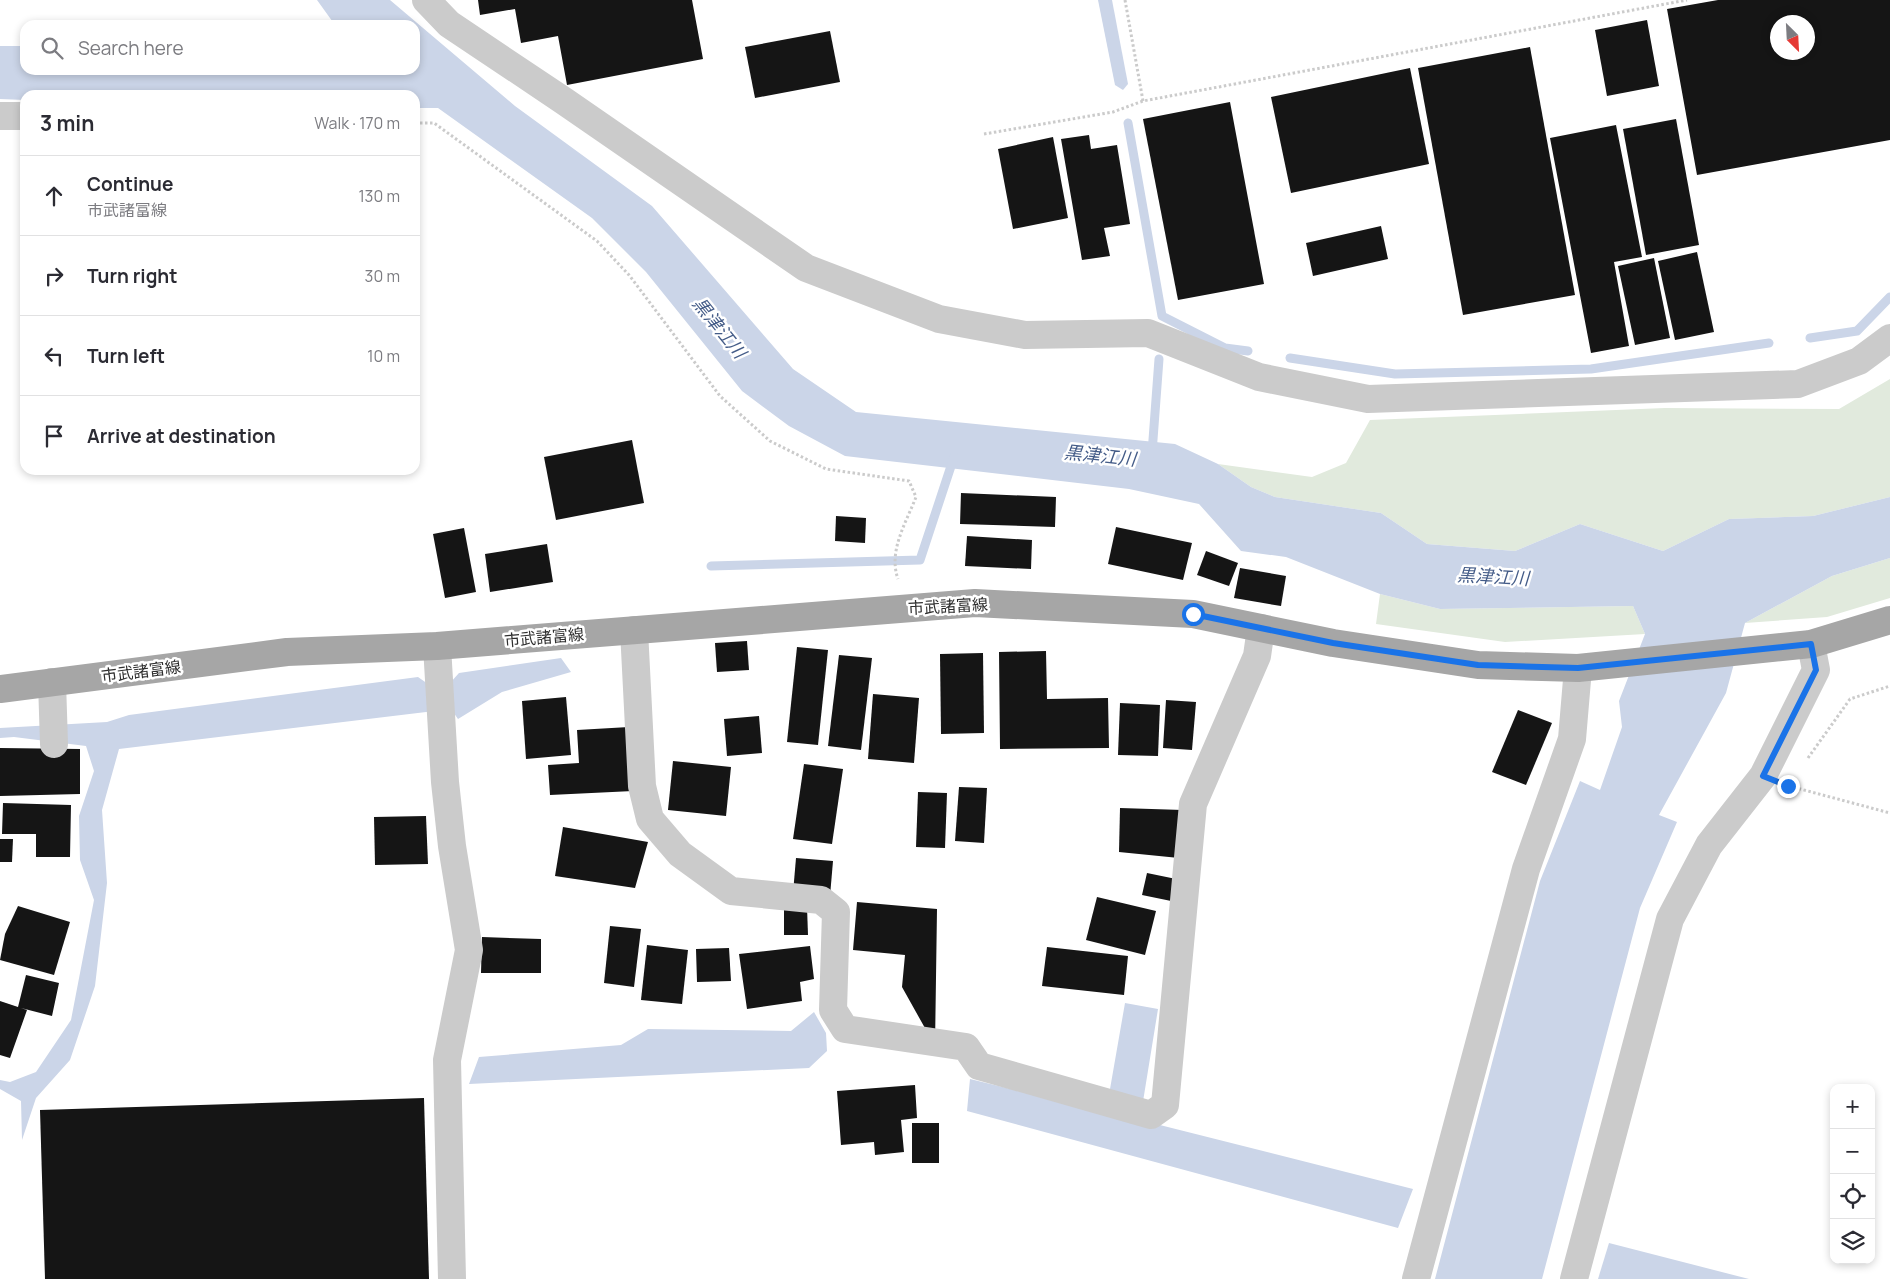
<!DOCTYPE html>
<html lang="en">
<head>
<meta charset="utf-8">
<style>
	body { margin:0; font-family:Manrope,"Noto Sans JP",sans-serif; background:#f7f7f7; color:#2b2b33 }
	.controls { position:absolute; right:15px; bottom:15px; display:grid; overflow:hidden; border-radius:10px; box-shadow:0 2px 8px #0003 }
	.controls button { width:45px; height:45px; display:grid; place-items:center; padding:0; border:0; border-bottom:1px solid #e1e1e2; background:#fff; color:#2b2b33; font:25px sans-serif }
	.compass { position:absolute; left:1770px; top:15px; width:45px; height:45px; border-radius:50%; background:#fff; box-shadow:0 2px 8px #0003; rotate:156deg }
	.stop { position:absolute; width:15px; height:15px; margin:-11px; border:4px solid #1a73e8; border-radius:50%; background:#fff }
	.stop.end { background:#1a73e8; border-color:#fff; box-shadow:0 1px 5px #0008 }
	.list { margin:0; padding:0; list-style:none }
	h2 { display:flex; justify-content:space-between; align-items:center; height:65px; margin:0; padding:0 20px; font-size:21px }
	h2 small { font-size:16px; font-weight:400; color:#7c7c81 }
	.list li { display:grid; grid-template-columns:32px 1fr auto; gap:15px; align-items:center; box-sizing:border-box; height:80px; padding:0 20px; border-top:1px solid #e1e1e2 }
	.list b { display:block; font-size:19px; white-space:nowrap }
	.list p { margin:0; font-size:16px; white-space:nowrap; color:#7c7c81 }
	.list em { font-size:16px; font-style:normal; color:#7c7c81 }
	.icon { flex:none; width:28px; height:28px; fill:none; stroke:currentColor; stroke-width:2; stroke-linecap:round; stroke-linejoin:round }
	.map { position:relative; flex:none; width:1890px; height:1279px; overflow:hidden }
	.search { position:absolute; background:#fff; box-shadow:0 2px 8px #0003; left:20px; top:20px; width:400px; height:55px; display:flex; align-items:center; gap:12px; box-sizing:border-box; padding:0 18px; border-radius:15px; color:#7c7c81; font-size:19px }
	.panel { position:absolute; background:#fff; box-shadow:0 2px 8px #0003; left:20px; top:90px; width:400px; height:385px; border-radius:15px }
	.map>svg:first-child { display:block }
	.green { fill:#e1eadd }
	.water { fill:#cbd5e8 }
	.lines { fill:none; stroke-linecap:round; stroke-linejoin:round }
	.stream { stroke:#cbd5e8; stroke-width:9 }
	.building { fill:#151515; fill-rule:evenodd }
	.path { stroke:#cbcbcb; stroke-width:3; stroke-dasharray:2.5 2.5; stroke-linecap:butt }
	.minor { stroke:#cbcbcb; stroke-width:28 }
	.major { stroke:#a6a6a6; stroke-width:28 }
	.route { stroke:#1a73e8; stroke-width:6 }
	.labels { text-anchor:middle; stroke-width:5; stroke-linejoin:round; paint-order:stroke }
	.street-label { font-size:16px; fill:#2e2e2e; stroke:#fff }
	.water-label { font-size:18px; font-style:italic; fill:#445c88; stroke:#fff }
</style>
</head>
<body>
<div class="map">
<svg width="1890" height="1279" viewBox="0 0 1890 1279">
	<rect width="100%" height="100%" fill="#fff"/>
	<!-- green -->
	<g class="green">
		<polygon points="1890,379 1890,497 1813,516 1729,519 1663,551 1580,524 1515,551 1427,544 1381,513 1275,497 1251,487 1218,464 1312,477 1346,463 1370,420 1665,408 1839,409"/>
		<polygon points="1890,558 1890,598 1827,617 1745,623 1832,576"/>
		<polygon points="1380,594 1440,609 1633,606 1645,634 1505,642 1376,624"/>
	</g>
	<!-- water -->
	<g class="water">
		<polygon points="317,0 390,0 515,106 652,206 793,369 856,412 1175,444 1218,464 1251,487 1275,497 1381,513 1427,544 1515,551 1580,524 1663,551 1729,519 1813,516 1890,497 1890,558 1832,576 1745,623 1726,693 1659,815 1677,822 1640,908 1542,1279 1435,1279 1540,881 1580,781 1600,790 1622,727 1619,701 1645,634 1633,606 1440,609 1380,594 1286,557 1241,551 1199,504 1129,489 845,456 789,426 742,391 646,272 592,218 438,108 415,108 415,95 25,95 25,100 0,99 0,46 25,46 25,70 415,70 415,25 335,25"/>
		<polygon points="1098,0 1112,0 1128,84 1123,90 1115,85"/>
		<polygon points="561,658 571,672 502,692 458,719 451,709 119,749 102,810 107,883 95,986 70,1060 36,1098 22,1140 21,1101 0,1089 0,1080 10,1082 36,1072 71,1020 94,900 80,860 79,816 94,771 86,746 14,737 0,738 0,728 107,722 129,715 418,677 428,684 450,683 459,673"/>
		<polygon points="1125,1003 1158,1009 1140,1120 1413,1189 1398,1228 967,1111 970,1079 1106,1112"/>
		<polygon points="814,1012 826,1033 827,1051 809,1068 469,1084 479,1057 621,1045 648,1029 791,1031"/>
		<polygon points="1609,1243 1749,1279 1598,1279"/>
	</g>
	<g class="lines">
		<!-- stream -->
		<g class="stream">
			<polyline points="1128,123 1162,316 1225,348 1248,351"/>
			<polyline points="1810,338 1857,331 1890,297"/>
			<polyline points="1290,358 1395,374 1591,369 1769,343"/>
			<polyline points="1152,453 1159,359"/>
			<polyline points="711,566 920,560 954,457"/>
		</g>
	</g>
	<!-- building -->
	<g class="building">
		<polygon points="478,0 692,0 703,59 567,85 558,36 521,43 515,9 480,15"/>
		<path d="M1718,0h172v140l-193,35 -30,-166zM1778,22h30v30h-30z"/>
		<polygon points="1647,20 1659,86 1607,96 1595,30"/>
		<polygon points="830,31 840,82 755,98 745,47"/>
		<polygon points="1530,47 1575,295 1463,315 1418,68"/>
		<polygon points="1410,68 1429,164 1291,193 1271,97"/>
		<polygon points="1230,102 1264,284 1178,300 1143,119"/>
		<polygon points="1676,119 1699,245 1646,255 1623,129"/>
		<polygon points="1616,125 1642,257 1614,262 1629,346 1591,353 1550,138"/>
		<polygon points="1089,135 1091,149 1117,145 1130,224 1104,228 1110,256 1082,260 1061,139"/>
		<polygon points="1053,137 1068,218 1013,229 998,149"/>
		<polygon points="1381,226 1388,259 1313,276 1306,243"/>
		<polygon points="1697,252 1714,332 1675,340 1658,261"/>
		<polygon points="1654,258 1670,338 1635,345 1618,266"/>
		<polygon points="632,440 644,503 556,520 544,457"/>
		<polygon points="961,493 1056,497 1055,527 960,524"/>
		<polygon points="836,516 866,518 865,543 835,541"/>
		<polygon points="1116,527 1192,543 1183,580 1108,564"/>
		<polygon points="464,528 476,592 445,598 433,534"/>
		<polygon points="967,536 1032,540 1031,569 965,566"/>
		<polygon points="547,544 553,582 490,592 485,554"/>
		<polygon points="1206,551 1238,563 1229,586 1197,575"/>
		<polygon points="1240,568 1286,576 1281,606 1234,598"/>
		<polygon points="747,641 749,670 717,672 715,643"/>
		<polygon points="797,647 828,650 818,745 787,742"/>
		<polygon points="1046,651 1047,699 1108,698 1109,748 1000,749 999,652"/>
		<polygon points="983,653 984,733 941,734 940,654"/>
		<polygon points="839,655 872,658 861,750 828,746"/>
		<polygon points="873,694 919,698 914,763 868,759"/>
		<polygon points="566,697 571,755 526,759 522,701"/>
		<polygon points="1166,700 1196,702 1192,750 1163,748"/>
		<polygon points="1120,703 1160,705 1158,756 1118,755"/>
		<polygon points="1518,710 1552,723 1526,785 1492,772"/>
		<polygon points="759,716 762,753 727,756 724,719"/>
		<polygon points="629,727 633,791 550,795 548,765 579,763 577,730"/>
		<polygon points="0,748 80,749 80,794 0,796"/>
		<polygon points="673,761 731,767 726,816 668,810"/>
		<polygon points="804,764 843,769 832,844 793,839"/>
		<polygon points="959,787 987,788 984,843 955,841"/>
		<polygon points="918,792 947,793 945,848 916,847"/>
		<polygon points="3,803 71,805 70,857 36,857 36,834 2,834"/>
		<polygon points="1120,808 1183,810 1179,858 1119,852"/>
		<polygon points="426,816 428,864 375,865 374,817"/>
		<polygon points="563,827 648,842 635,888 555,876"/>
		<polygon points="0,839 13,839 12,862 0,862"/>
		<polygon points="796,858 833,861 830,896 793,893"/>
		<polygon points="1147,873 1181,880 1176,902 1142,895"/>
		<polygon points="1097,897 1156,911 1145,955 1086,940"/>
		<polygon points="857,902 937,909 935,1046 902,987 905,955 853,950"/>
		<polygon points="18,906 70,922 54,975 0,960 5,934"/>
		<polygon points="784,907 807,907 808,935 784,935"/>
		<polygon points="610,926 641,929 634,987 604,983"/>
		<polygon points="482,937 541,939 541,973 481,973"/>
		<polygon points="647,945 688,950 682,1004 641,1000"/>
		<polygon points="810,946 814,979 800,982 802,1001 747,1009 739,954"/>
		<polygon points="1047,947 1128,956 1124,995 1042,986"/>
		<polygon points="729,948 731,981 697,982 696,949"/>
		<polygon points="26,975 59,983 52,1016 21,1008 27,1010 10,1058 0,1055 0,1001 18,1007"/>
		<polygon points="915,1085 917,1118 901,1120 904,1152 875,1155 874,1142 841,1145 837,1091"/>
		<polygon points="424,1098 429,1279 45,1279 40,1110"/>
		<rect x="912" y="1123" width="27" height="40"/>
	</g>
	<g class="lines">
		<!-- path -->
		<g class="path">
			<polyline points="1125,0 1143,101"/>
			<path d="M415,123h19l163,118 32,34 91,121 50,45 56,28 83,12 7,16c-10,26 -28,54 -18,82"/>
			<polyline points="984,134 1113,112 1143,101 1687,0"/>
			<polyline points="1808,758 1850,699 1890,686"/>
			<polyline points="1789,786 1890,813"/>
		</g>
		<!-- minor -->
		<g class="minor">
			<polyline points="426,0 449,24 564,101 806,268 939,319 1025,335 1148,333 1259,377 1368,399 1798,384 1859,361 1890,338"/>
			<polyline points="0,116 25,116"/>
			<polyline points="634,630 642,786 650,819 680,854 731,891 821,900 836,912 833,1010 845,1029 966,1047 979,1066 1151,1115 1165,1105 1193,804 1257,656 1261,628"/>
			<polyline points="437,646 445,782 452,846 469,950 447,1060 452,1279"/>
			<polyline points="52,682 54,744"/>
			<polyline points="1416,1279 1526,869 1572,739 1578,668"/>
			<polyline points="1574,1279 1670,919 1709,845 1763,776 1816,670 1811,644"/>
		</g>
		<!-- major -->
		<polyline class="major" points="0,689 287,652 437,646 975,603 1193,614 1333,643 1478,665 1578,668 1811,644 1890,620"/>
	</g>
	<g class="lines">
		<!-- route -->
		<polyline class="route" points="1193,614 1333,643 1478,665 1578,668 1811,644 1816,670 1763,776 1788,786"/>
	</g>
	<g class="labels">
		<!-- street labels -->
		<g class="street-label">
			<text transform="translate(948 606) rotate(-3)" y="6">市武諸富線</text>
			<text transform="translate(544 637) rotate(-5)" y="6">市武諸富線</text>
			<text transform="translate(141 671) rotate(-7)" y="6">市武諸富線</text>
		</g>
		<!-- water labels -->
		<g class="water-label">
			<text transform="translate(719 328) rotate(51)" y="6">黒津江川</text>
			<text transform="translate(1100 456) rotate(6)" y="6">黒津江川</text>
			<text transform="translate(1493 577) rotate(3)" y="6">黒津江川</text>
		</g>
	</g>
</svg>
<div class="controls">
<button>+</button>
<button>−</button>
<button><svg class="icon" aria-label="locate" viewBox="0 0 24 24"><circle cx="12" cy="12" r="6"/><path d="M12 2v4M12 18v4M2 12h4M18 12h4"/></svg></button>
<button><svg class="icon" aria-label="layers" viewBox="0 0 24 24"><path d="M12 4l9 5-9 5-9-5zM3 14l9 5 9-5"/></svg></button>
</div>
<svg class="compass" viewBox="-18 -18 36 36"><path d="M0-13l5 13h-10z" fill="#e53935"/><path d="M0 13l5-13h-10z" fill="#7c7c81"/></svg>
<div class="stop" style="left:1193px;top:614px"></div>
<div class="stop end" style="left:1788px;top:786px"></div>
<div class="search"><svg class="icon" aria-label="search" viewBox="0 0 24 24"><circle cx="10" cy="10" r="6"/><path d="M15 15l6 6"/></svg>Search here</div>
<section class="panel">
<h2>3 min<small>Walk · 170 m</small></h2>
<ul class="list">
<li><svg class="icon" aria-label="ahead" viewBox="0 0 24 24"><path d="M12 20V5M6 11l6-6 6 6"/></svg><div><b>Continue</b><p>市武諸富線</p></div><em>130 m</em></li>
<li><svg class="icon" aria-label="right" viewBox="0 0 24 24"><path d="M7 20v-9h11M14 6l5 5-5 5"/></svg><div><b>Turn right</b></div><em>30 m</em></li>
<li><svg class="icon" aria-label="left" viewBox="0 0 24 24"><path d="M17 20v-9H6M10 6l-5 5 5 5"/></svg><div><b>Turn left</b></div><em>10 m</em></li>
<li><svg class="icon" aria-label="arrive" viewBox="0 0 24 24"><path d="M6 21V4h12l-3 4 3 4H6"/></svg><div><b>Arrive at destination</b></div></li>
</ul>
</section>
</div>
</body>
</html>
